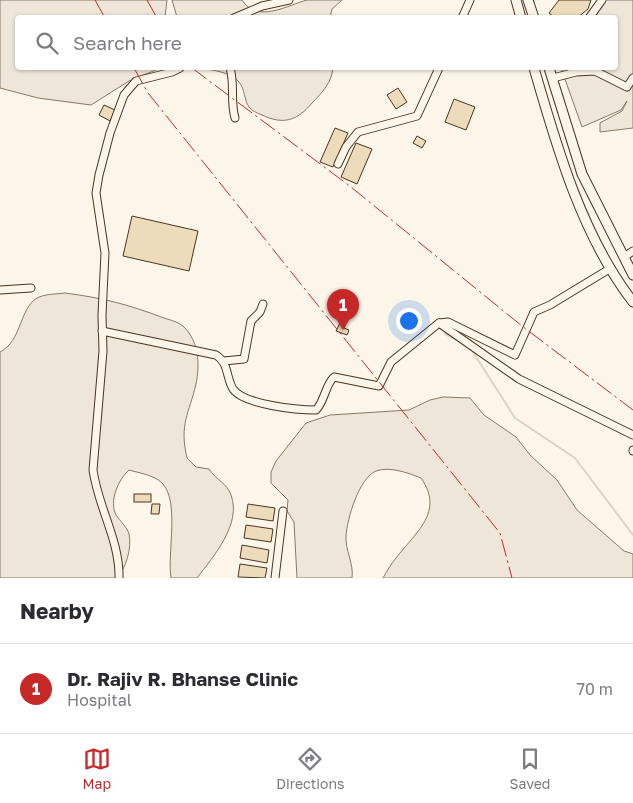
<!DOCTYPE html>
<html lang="en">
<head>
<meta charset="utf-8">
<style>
	body { margin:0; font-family:"Golos Text",sans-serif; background:#f2f2f3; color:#2b2b33 }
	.you { position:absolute; left:408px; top:320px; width:18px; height:18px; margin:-12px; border:4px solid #fff; border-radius:50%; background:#1a73e8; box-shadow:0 0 0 8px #1a73e833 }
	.badge { display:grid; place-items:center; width:32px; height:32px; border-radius:50%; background:#c62828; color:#fff; font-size:16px; font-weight:700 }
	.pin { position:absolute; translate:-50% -41px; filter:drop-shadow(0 1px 2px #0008) }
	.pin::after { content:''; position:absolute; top:26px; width:18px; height:15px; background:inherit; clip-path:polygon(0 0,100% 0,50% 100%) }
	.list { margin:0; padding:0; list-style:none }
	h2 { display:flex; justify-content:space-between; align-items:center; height:65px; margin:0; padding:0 20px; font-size:21px }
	h2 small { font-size:16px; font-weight:400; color:#7c7c81 }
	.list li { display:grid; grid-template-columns:32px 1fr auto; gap:15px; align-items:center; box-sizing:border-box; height:90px; padding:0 20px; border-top:1px solid #e1e1e2 }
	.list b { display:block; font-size:19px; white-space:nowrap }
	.list p { margin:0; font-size:16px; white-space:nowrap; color:#7c7c81 }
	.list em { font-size:16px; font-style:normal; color:#7c7c81 }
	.icon { flex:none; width:28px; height:28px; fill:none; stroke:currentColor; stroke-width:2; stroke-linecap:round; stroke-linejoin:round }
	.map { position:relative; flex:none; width:633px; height:578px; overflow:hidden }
	.search { position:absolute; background:#fff; box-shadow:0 1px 4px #0004; left:15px; right:15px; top:15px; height:55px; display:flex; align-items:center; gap:12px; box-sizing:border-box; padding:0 18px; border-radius:5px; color:#7c7c81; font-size:19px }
	.sheet { height:155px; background:#fff }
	nav { display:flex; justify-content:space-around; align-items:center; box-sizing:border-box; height:70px; border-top:1px solid #e1e1e2; background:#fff; font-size:14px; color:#7c7c81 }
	nav a { display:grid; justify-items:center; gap:2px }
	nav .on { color:#c62828 }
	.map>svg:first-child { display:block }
	.green { fill:#ede6d9; stroke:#887966 }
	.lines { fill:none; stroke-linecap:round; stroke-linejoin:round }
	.stream { stroke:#dcd4c6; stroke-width:2 }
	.building { fill:#ecdcbc; stroke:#4a3520 }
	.minor-casing { stroke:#4a3520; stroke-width:9 }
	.major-casing { stroke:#4a3520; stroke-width:11 }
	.minor { stroke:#fbf6e9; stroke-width:7 }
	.major { stroke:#fbf6e9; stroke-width:9 }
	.power { stroke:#c62828; stroke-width:1; stroke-dasharray:18 4 2.5 4; stroke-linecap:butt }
</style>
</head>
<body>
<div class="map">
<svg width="633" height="578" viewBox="0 0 633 578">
	<rect width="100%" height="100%" fill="#fbf6e9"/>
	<!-- green -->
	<g class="green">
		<polygon points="0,0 167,0 165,17 18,18 18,68 158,69 129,81 91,105 38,98 0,88"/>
		<path d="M172,0h70c15,24 46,5 65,0 10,0 24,0 35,0l-10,9 -2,9 -153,-1z"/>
		<polygon points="604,0 633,0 633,128 600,132 600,123 622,111 627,101 621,110 582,127 561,68 616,68 616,18 592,17"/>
		<path d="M200,68h133c-1,14 -11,25 -21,35 -15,18 -29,22 -50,12 -5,-2 -10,-4 -13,-8 -5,-7 -4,-18 -10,-25 -8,-10 -27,-12 -39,-14z"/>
		<path d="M65,293c38,5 62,11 99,25 6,2 15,4 20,9 15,15 16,37 12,57 -7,30 -17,40 -9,74l9,9 13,2c7,11 18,14 22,26 11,29 -18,62 -34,83h-26c-4,-25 9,-77 -9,-95 -8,-8 -23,-10 -33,-13 -11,10 -20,31 -13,45 4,6 11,12 13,19 3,14 -3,34 -12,44h-117v-226c22,-11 19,-43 37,-54 7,-4 20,-4 28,-5z"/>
		<path d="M443,397l27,1 14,17 32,22 14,18 27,25 20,30 47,41 9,3v24h-250c4,-7 8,-14 13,-20 19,-25 49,-46 25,-80 -13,-5 -31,-12 -45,-7 -17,7 -29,48 -30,65 -1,14 8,28 6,42h-55l-3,-56 -7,-11 1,-11 -17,-17v-11l5,-11 30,-38 24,-8 79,-5 21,-10z"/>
	</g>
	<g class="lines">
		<!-- stream -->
		<g class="stream">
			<polyline points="445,334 461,342"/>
			<polyline points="471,349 515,418 575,458 633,535"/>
		</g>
	</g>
	<!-- building -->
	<g class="building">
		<polygon points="559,0 591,0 588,9 577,18 555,18 549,13"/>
		<polygon points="398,88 407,102 396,109 387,95"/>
		<polygon points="454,99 475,107 466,130 445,122"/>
		<polygon points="104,105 115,110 110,121 99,115"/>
		<polygon points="335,128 348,133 333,167 320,162"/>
		<polygon points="417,136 426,141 422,148 413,143"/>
		<polygon points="356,143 372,149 357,184 341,177"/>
		<polygon points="132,216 198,231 189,271 123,256"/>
		<polygon points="341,321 346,323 344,328 349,330 347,335 336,331"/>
		<rect x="134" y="494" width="17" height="8"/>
		<polygon points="152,504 160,504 159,514 151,514"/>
		<polygon points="248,504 275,508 273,521 246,517"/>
		<polygon points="246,525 273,529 271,542 244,538"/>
		<polygon points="242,545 269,550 267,563 240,558"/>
		<polygon points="240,564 267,568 265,578 238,577"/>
	</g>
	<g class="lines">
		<defs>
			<g id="minor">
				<polyline points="234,18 262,6 289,0"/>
				<polyline points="462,18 470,0"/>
				<polyline points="589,18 602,0"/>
				<path d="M230,68c5,16 0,33 5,50"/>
				<polyline points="553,78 576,72 595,71 627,87 633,78"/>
				<polyline points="338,164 346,147 358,132 417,116 439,68"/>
				<polyline points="624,257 633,251"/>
				<polyline points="0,290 31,288"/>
				<polyline points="439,323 519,379 633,435"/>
				<path d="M102,331l114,24c13,8 10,23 17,34 11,16 65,21 83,21 9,-9 9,-25 18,-33l45,9 12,-24 48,-39 9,-1 67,33 19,-43 16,-7 61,-37"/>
				<polyline points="224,361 244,359 251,321 260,312 263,304"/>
				<polyline points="633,450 633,451"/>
				<path d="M119,578c1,-37 -21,-71 -26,-108l10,-119 -1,-36 3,-62 -9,-60 3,-18 11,-42 14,-38 12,-14 36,-9 8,-4"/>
				<polyline points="275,578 283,511"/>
			</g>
			<g id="major">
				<polyline points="516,0 521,18"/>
				<polyline points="528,0 534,18"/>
				<path d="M534,68c23,80 48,168 99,234"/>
				<polyline points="549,68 582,174 633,275"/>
			</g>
		</defs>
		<!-- minor casing -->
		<use href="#minor" class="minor-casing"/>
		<!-- major casing -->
		<use href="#major" class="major-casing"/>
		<!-- minor -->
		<use href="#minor" class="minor"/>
		<!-- major -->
		<use href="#major" class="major"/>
		<!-- power -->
		<g class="power">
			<polyline points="95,0 105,18"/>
			<polyline points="147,0 157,18"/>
			<polyline points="134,68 148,93 500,533 512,578"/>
			<polyline points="192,68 351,187 522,326 633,410"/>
		</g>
	</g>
</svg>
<div class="you"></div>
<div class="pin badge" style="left:343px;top:330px">1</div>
<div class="search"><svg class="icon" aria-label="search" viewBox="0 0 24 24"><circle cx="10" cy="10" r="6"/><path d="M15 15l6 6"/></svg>Search here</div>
</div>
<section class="sheet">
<h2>Nearby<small></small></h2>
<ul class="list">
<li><span class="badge">1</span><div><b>Dr. Rajiv R. Bhanse Clinic</b><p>Hospital</p></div><em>70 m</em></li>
</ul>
</section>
<nav>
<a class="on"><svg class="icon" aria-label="map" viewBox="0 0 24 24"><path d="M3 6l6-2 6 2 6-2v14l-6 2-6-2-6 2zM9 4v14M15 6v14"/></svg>Map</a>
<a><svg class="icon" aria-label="directions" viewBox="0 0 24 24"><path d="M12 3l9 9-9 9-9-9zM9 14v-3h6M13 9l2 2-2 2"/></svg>Directions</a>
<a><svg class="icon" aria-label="saved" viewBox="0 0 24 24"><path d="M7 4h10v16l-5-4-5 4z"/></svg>Saved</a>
</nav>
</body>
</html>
